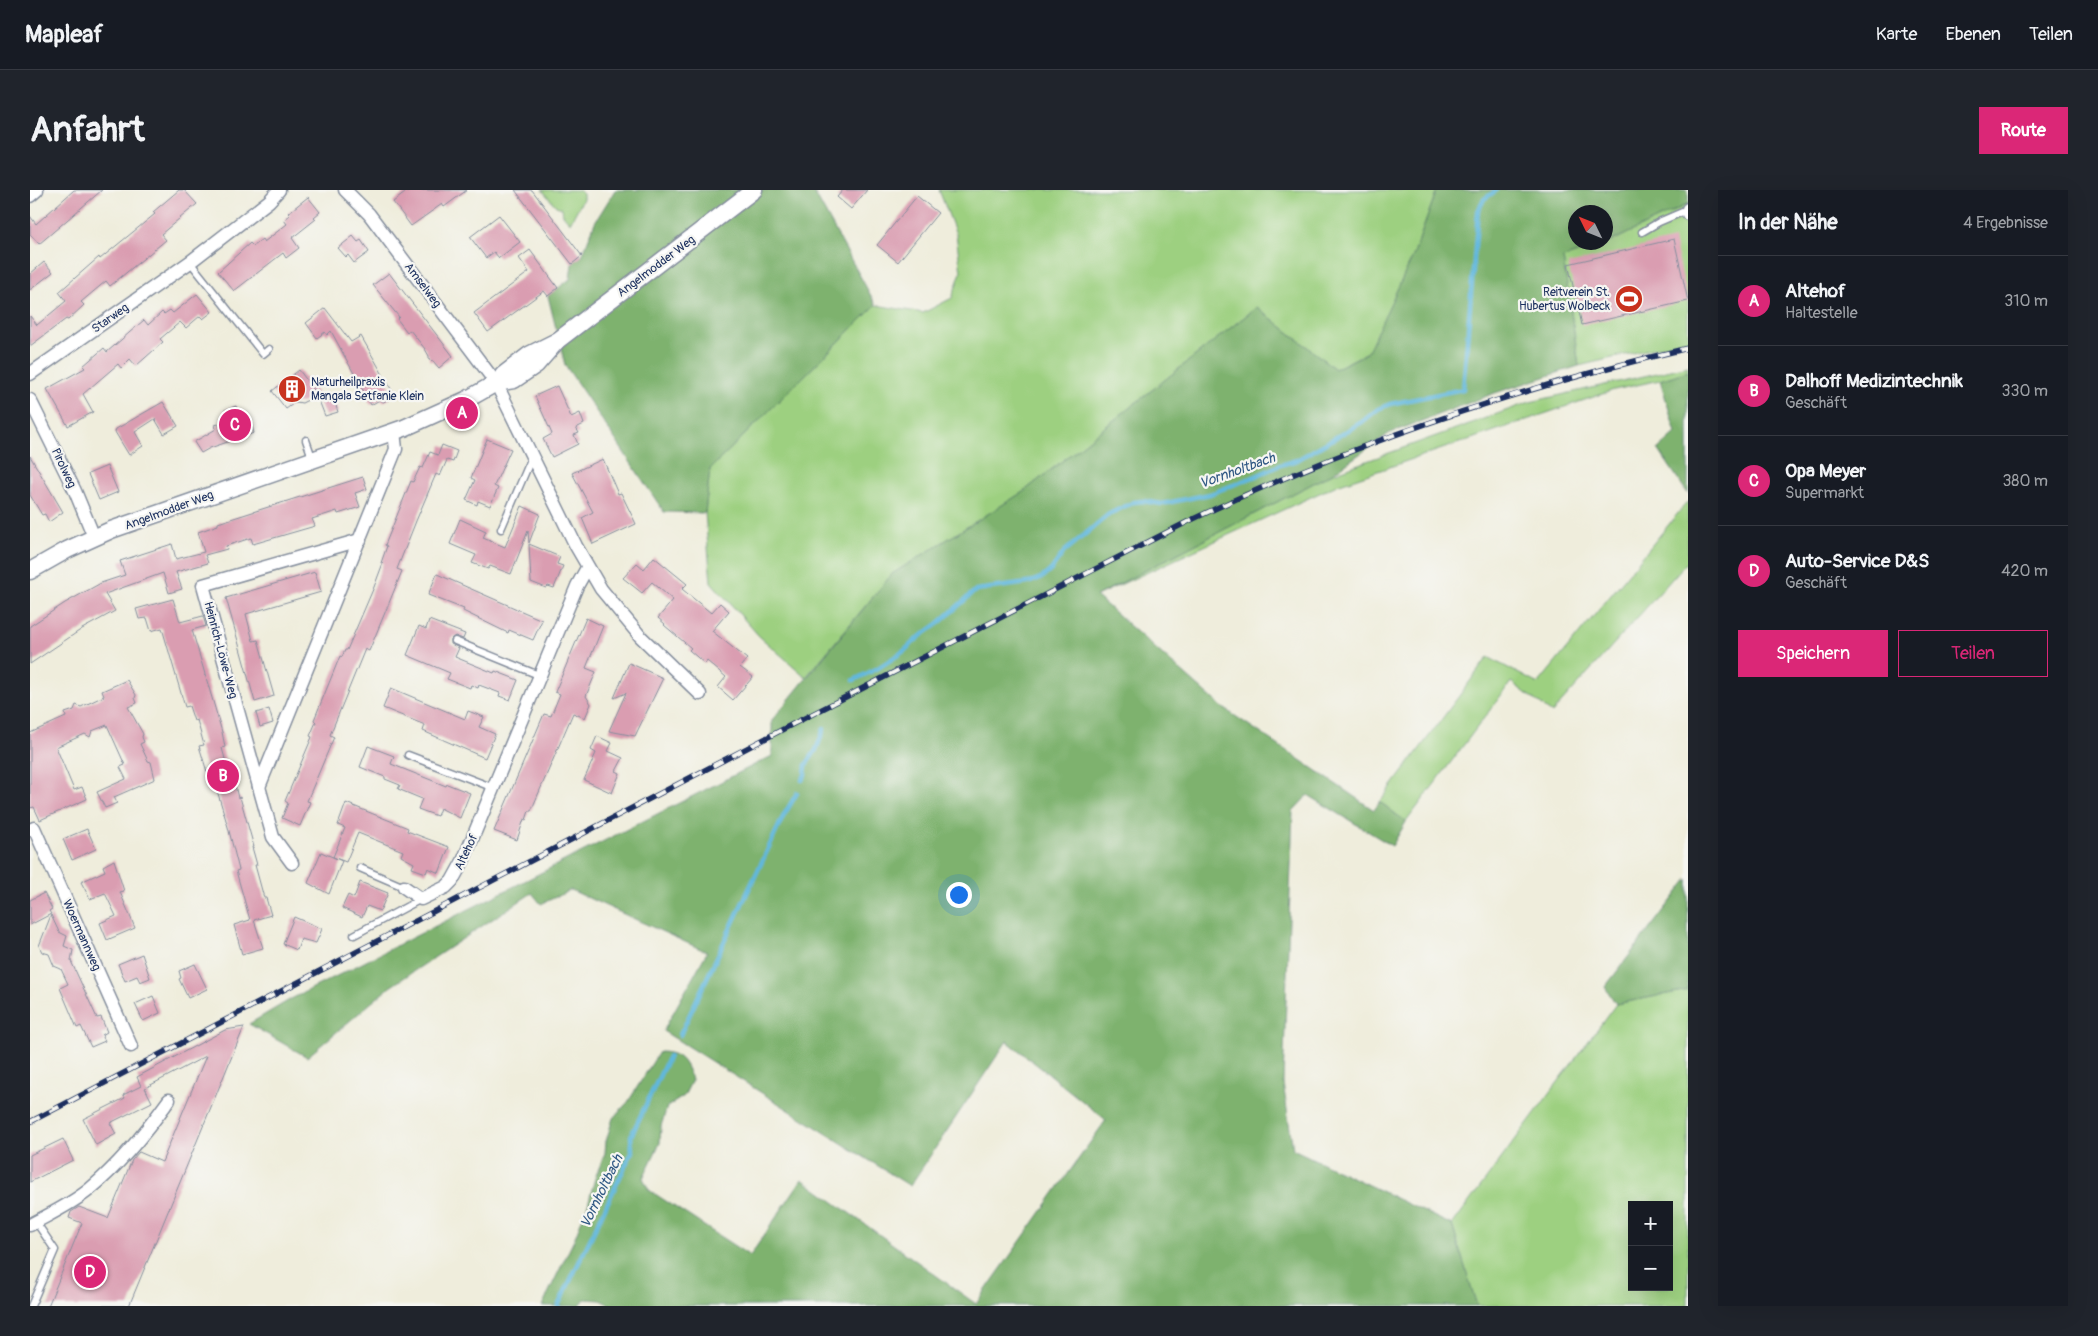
<!DOCTYPE html>
<html lang="de">
<head>
<meta charset="utf-8">
<style>
	body { margin:0; font-family:Pangolin,sans-serif; background:#20242c; color:#f1f3f6 }
	.controls { position:absolute; right:15px; bottom:15px; display:grid; overflow:hidden; border-radius:0px; box-shadow:0 5px 20px #0002 }
	.controls button { width:45px; height:45px; display:grid; place-items:center; padding:0; border:0; border-bottom:1px solid #363941; background:#171b24; color:#f1f3f6; font:25px sans-serif }
	.compass { position:absolute; left:1538px; top:15px; width:45px; height:45px; border-radius:50%; background:#171b24; box-shadow:0 5px 20px #0002; rotate:313deg }
	.you { position:absolute; left:928px; top:704px; width:18px; height:18px; margin:-12px; border:4px solid #fff; border-radius:50%; background:#1a73e8; box-shadow:0 0 0 8px #1a73e833 }
	.badge { display:grid; place-items:center; width:32px; height:32px; border-radius:50%; background:#db2777; color:#fff; font-size:16px; font-weight:700 }
	.pin { position:absolute; translate:-50% -50%; border:2px solid #fff; box-shadow:0 1px 5px #0006 }
	.list { margin:0; padding:0; list-style:none }
	h2 { display:flex; justify-content:space-between; align-items:center; height:65px; margin:0; padding:0 20px; font-size:21px }
	h2 small { font-size:16px; font-weight:400; color:#9ea1a6 }
	.list li { display:grid; grid-template-columns:32px 1fr auto; gap:15px; align-items:center; box-sizing:border-box; height:90px; padding:0 20px; border-top:1px solid #363941 }
	.list b { display:block; font-size:19px; white-space:nowrap }
	.list p { margin:0; font-size:16px; white-space:nowrap; color:#9ea1a6 }
	.list em { font-size:16px; font-style:normal; color:#9ea1a6 }
	.actions { display:flex; gap:10px; padding:15px 20px }
	.actions a { flex:1; padding:11px 0; border:1px solid #db2777; border-radius:0px; text-align:center; font-size:18px; color:#db2777 }
	.actions .main { background:#db2777; color:#fff }
	.map { position:relative; flex:none; width:1658px; height:1116px; overflow:hidden; border-radius:0px }
	header { display:flex; align-items:center; gap:30px; box-sizing:border-box; height:70px; padding:0 25px; background:#171b24; border-bottom:1px solid #363941 }
	header strong { font-size:24px }
	nav { display:flex; gap:28px; margin-inline-start:auto; font-size:18px }
	.intro { display:flex; align-items:center; justify-content:space-between; box-sizing:border-box; height:120px; padding:0 30px }
	h1 { margin:0; font-size:35px }
	.button { padding:12px 22px; border-radius:0px; background:#db2777; color:#fff; font-size:18px; font-weight:700 }
	main { display:flex; gap:30px; padding:0 30px }
	aside { flex:1; background:#171b24; border-radius:0px; box-shadow:0 5px 20px #0002 }
	.map>svg:first-child { display:block }
	.green { fill:#9dd080; stroke:#5c806f; fill-rule:evenodd }
	.forest { fill:#7eb26e; stroke:#4c7066; fill-rule:evenodd }
	.lines { fill:none; stroke-linecap:round; stroke-linejoin:round }
	.stream { stroke:#60b7dd; stroke-width:4.5 }
	.building { fill:#da9db1 }
	.service-casing { stroke:#858e9d; stroke-width:9 }
	.minor-casing { stroke:#858e9d; stroke-width:15 }
	.tertiary-casing { stroke:#858e9d; stroke-width:19 }
	.service { stroke:#fff; stroke-width:6 }
	.minor { stroke:#fff; stroke-width:12 }
	.tertiary { stroke:#fff; stroke-width:16 }
	.rail-casing { stroke:#1b2f5e; stroke-width:5.5 }
	.rail { stroke:#f6f6f2; stroke-width:4; stroke-dasharray:11; stroke-linecap:butt }
	.labels { text-anchor:middle; stroke-width:4.5; stroke-linejoin:round; paint-order:stroke }
	.street-label { font-size:12px; fill:#1b2f5e; stroke:#f6f6f2 }
	.poi-label { font-size:12px; fill:#1b2f5e; stroke:#f6f6f2; text-anchor:end }
	.water-label { font-size:14px; font-style:italic; fill:#305884; stroke:#f6f6f2 }
</style>
</head>
<body>
<header>
<strong>Mapleaf</strong>
<nav><a>Karte</a><a>Ebenen</a><a>Teilen</a></nav>
</header>
<div class="intro"><h1>Anfahrt</h1><a class="button">Route</a></div>
<main>
<div class="map">
<svg width="1658" height="1116" viewBox="0 0 1658 1116">
	<rect width="100%" height="100%" fill="#f6f6f2"/>
	<filter id="ink" filterUnits="userSpaceOnUse"><feTurbulence type="fractalNoise" baseFrequency=".02" numOctaves="2"/><feDisplacementMap in="SourceGraphic" scale="10" xChannelSelector="R" yChannelSelector="G"/><feConvolveMatrix kernelMatrix="1 2 1 2 8 2 1 2 1" color-interpolation-filters="sRGB"/></filter>
	<filter id="wash" filterUnits="userSpaceOnUse"><feTurbulence type="fractalNoise" baseFrequency=".0096" numOctaves="4" result="noise"/><feDisplacementMap in="SourceGraphic" scale="20" xChannelSelector="R" yChannelSelector="G"/><feGaussianBlur stdDeviation="1.12" result="paint"/><feColorMatrix in="noise" values="0 0 0 0 0 0 0 0 0 0 0 0 0 0 0 0 0 1.4 0 .05"/><feComposite in="paint" operator="in"/></filter>
	<g filter="url(#wash)">
		<rect width="100%" height="100%" fill="#efeddc"/>
		<!-- green -->
		<g class="green">
			<polygon points="512,0 549,0 553,4 553,9 540,33 533,25 532,18 526,16"/>
			<polygon points="909,0 1407,0 1384,64 1338,162 1305,179 1227,117 993,302 862,384 776,487 729,446 681,392 675,323 680,279 846,115 893,123 922,108 931,82 926,44"/>
			<polygon points="1658,14 1658,150 1549,176 1533,68 1580,52"/>
			<polygon points="1658,176 1658,181 1630,190 1584,200 1307,295 1066,406 1301,284 1500,212"/>
			<polygon points="1658,311 1658,371 1522,523 1481,492 1376,632 1350,612 1458,467 1508,494"/>
			<path d="M1658,800v316h-211l-25,-81 164,-221zM1602,1015h37v82h-37z"/>
		</g>
		<!-- forest -->
		<g class="forest">
			<polygon points="585,0 785,0 784,2 846,115 680,279 675,323 634,322 535,175 518,106 540,89 542,74 552,66 565,32"/>
			<path d="M1407,0h251v14l-78,38 -47,16 16,108 -84,27 -105,40 -59,41 -235,122 126,111 152,103 6,-8 26,20 -14,24 -84,-51 -15,16 -10,272 10,66 159,76 25,81h-865l-12,-6 -15,-1 -6,7h-37l31,-64 15,-38 7,-26 10,-25 1,-12 7,-23 15,-16 31,-50c21,0 26,9 33,28l-8,16 -17,11 -6,19 -1,17 -17,35 6,12 101,66 52,-77 174,125 130,-184 -99,-79 -97,145 -247,-155 44,-79 -136,-62 -30,14 -9,-11 -142,94 -83,70 -58,-33 42,-25 481,-243v-36l120,-146 131,-82 234,-185 78,62 32,-16 47,-99zM1546,22h30v30h-30z"/>
			<polygon points="1658,181 1658,304 1628,259 1646,243 1630,190"/>
			<polygon points="1658,689 1658,800 1586,814 1575,797"/>
		</g>
		<g class="lines">
			<!-- stream -->
			<g class="stream">
				<polyline points="824,490 848,478 874,461 888,448 909,433 946,400 998,393 1013,387 1021,380 1034,362 1079,324 1104,312 1113,311 1132,314 1180,304 1226,286 1250,275 1267,270 1332,232 1348,219 1360,214 1433,199 1448,21 1454,9 1467,0"/>
				<polyline points="772,590 775,585 776,575 786,560 794,539"/>
				<polyline points="650,845 754,625 767,603"/>
				<polyline points="528,1116 602,962 601,946 639,866"/>
			</g>
		</g>
		<g id="blocks">
			<!-- building -->
			<g class="building">
				<polygon points="44,0 72,0 9,54 0,44 0,26 6,34"/>
				<polygon points="149,0 154,0 167,14 131,44 136,50 80,96 76,91 51,112 54,115 38,130 36,129 0,156 0,126 7,135 36,111 29,102 69,67 70,69 125,24 123,22"/>
				<polygon points="379,0 437,0 414,17 412,14 381,36 363,12"/>
				<polygon points="485,0 502,0 552,66 542,74"/>
				<polygon points="813,0 837,0 821,19 807,7"/>
				<polygon points="887,6 908,23 868,72 847,55"/>
				<polygon points="278,7 290,22 284,27 286,29 262,48 269,58 256,68 253,63 204,101 188,82 220,53 223,56 232,49 234,52 257,34 254,30 260,25 258,23"/>
				<polygon points="469,25 490,52 469,68 464,62 456,68 440,47"/>
				<polygon points="323,46 328,52 331,50 339,62 324,73 318,65 316,67 308,58"/>
				<polygon points="1644,49 1658,111 1552,135 1538,74"/>
				<polygon points="500,60 528,98 518,106 514,101 458,142 444,123 499,82 489,68"/>
				<polygon points="14,72 23,82 0,100 0,84"/>
				<polygon points="359,83 423,166 409,178 403,171 399,170 399,166 395,159 380,140 377,142 367,129 369,127 343,95"/>
				<polygon points="167,104 182,122 173,129 170,126 156,138 150,132 130,149 133,152 106,176 100,169 91,178 88,174 53,204 63,222 38,236 17,199 55,178 53,176 74,158 77,162 114,130 118,135 132,122 134,124 140,120 143,123"/>
				<polygon points="295,118 321,152 331,146 365,206 353,212 351,209 341,215 301,141 297,145 295,142 287,148 276,133"/>
				<polygon points="269,180 288,205 272,213 266,212 256,219 242,201"/>
				<polygon points="527,196 541,227 550,223 554,234 546,238 549,243 544,245 548,254 522,267 513,249 522,244 505,206"/>
				<polygon points="302,204 308,222 295,226 288,208"/>
				<polygon points="133,212 148,236 134,244 125,229 105,242 113,256 99,265 85,242 86,239"/>
				<polygon points="206,216 208,222 212,220 220,230 224,243 180,258 171,263 164,252 186,239 185,235 198,231 195,220"/>
				<polygon points="457,249 481,259 464,296 468,298 460,316 448,311 447,315 436,310 445,290 441,288"/>
				<polygon points="412,255 427,261 423,272 417,270 410,286 406,284 386,331 367,379 372,381 359,413 339,461 335,459 300,545 304,547 277,611 280,612 270,636 252,628 258,613 255,611 282,547 280,546 286,532 284,530 310,466 312,467 315,460 317,460 344,397 353,373 351,373 357,356 355,355 381,291 383,292 390,277 393,278 400,262 408,265"/>
				<polygon points="0,266 33,322 19,332 15,324 12,325 0,305"/>
				<polygon points="573,269 588,304 591,303 606,334 563,354 552,328 563,322 542,283"/>
				<polygon points="77,276 88,302 69,310 58,284"/>
				<polygon points="333,287 337,299 325,303 330,317 308,324 307,321 282,329 285,336 223,354 221,348 196,356 197,359 175,365 178,373 146,382 152,399 139,403 133,383 75,404 85,421 52,439 0,474 0,436 35,413 71,393 95,385 90,371 142,354 146,369 174,362 168,342 188,335 188,333"/>
				<polygon points="492,316 510,324 499,353 498,341 481,384 460,376 458,379 442,373 446,365 420,354 430,329 456,341 453,348 475,357"/>
				<polygon points="499,354 530,367 527,374 533,376 524,398 518,396 516,398 501,392"/>
				<polygon points="624,367 657,394 652,399 681,423 690,413 699,421 682,441 717,469 710,477 723,487 703,510 688,497 696,487 677,471 675,474 659,460 661,458 634,435 635,434 628,428 643,410 622,392 612,403 593,388 607,373 614,379"/>
				<polygon points="285,382 291,402 216,424 223,451 228,450 244,506 225,512 196,408"/>
				<polygon points="407,384 512,430 503,450 479,440 478,443 433,421 434,419 398,405"/>
				<polygon points="143,409 150,432 173,426 176,436 162,440 192,542 195,557 192,558 201,591 204,591 208,608 210,607 224,657 222,657 227,675 225,675 234,708 236,708 241,725 224,730 233,758 212,764 204,735 220,730 206,681 209,680 198,637 186,597 182,598 169,556 174,555 167,530 164,531 159,516 155,517 132,438 121,441 117,428 109,429 106,419"/>
				<polygon points="556,428 573,436 556,478 566,482 556,506 561,514 555,528 543,523 501,621 499,621 496,630 494,629 487,650 464,641 514,524 521,526 530,504 525,502"/>
				<polygon points="399,430 435,444 433,449 425,446 421,449 421,454 429,458 425,467 464,483 465,481 488,490 480,510 469,506 470,503 449,495 448,498 441,495 440,498 417,489 420,483 377,465 389,436 396,439"/>
				<polygon points="599,473 633,488 605,546 579,541 596,503 584,508"/>
				<polygon points="97,490 106,505 105,508 107,513 98,517 113,544 112,547 114,552 110,554 118,571 121,572 125,589 84,607 87,613 75,618 67,602 96,589 90,577 95,575 77,535 62,541 60,547 55,544 26,557 44,600 52,597 57,609 10,630 4,617 0,618 0,543 36,527 35,523 44,520 46,515 51,517 74,506 72,501"/>
				<polygon points="361,498 435,529 438,521 454,527 449,537 465,544 455,568 393,541 395,535 353,518"/>
				<polygon points="239,519 243,533 230,537 226,523"/>
				<polygon points="567,546 582,553 578,561 593,568 586,581 590,583 582,603 554,590 566,563 561,560"/>
				<polygon points="338,556 364,566 361,574 416,596 417,594 440,603 430,628 410,618 407,626 388,619 392,609 368,599 370,595 355,589 355,587 330,577"/>
				<polygon points="316,613 378,638 377,641 419,657 409,683 398,678 396,683 382,678 384,673 371,666 373,661 328,643 316,672 303,667 315,638 308,635"/>
				<polygon points="57,639 66,659 42,670 33,649"/>
				<polygon points="291,662 312,671 299,704 278,693"/>
				<polygon points="84,670 94,701 90,702 105,738 77,750 70,733 86,726 75,703 60,709 51,692 75,681 73,676"/>
				<polygon points="330,692 358,703 350,721 337,716 332,727 312,718 318,705 324,708"/>
				<polygon points="14,703 22,719 19,721 21,724 0,735 0,710"/>
				<polygon points="21,725 29,742 37,746 34,756 43,760 41,771 67,828 71,827 77,842 72,845 75,851 61,857 51,836 47,838 30,798 38,794 31,779 24,776 19,764 12,762 9,756"/>
				<polygon points="264,727 292,739 286,753 271,749 267,760 253,754"/>
				<polygon points="112,764 120,788 110,792 107,786 95,791 88,774"/>
				<polygon points="165,774 177,799 158,808 149,789 151,788 149,781"/>
				<polygon points="123,806 130,823 113,831 105,814"/>
				<polygon points="214,837 99,1116 18,1116 52,1033 39,1028 41,1022 49,1017 78,1028 102,970 109,962 132,972 176,866 115,898 122,912 80,933 86,944 66,955 53,929 95,908 93,905 111,896 107,887 195,840"/>
				<polygon points="33,949 43,970 0,992 0,965"/>
			</g>
		</g>
	</g>
	<g filter="url(#ink)">
		<use href="#blocks" fill-opacity="0" stroke="#858e9d" stroke-width="1"/>
		<g class="lines">
			<defs>
				<g id="service">
					<polyline points="1612,42 1629,32 1657,20"/>
					<polyline points="160,72 233,164 239,159"/>
					<polyline points="276,250 283,270"/>
					<polyline points="471,339 502,267"/>
					<polyline points="425,451 511,486"/>
					<polyline points="378,565 464,598"/>
					<polyline points="330,678 374,697"/>
					<polyline points="324,745 391,709"/>
					<polyline points="1,1116 25,1060 6,1032"/>
				</g>
				<g id="minor">
					<polyline points="315,0 339,24 466,193 546,356 571,399 610,446 670,504"/>
					<polyline points="0,6 7,0"/>
					<polyline points="1658,19 1658,24"/>
					<polyline points="0,184 160,72 239,11 249,0"/>
					<polyline points="0,210 45,301 64,347"/>
					<polyline points="229,597 366,259 364,242"/>
					<polyline points="0,640 4,638 101,856"/>
					<polyline points="262,673 243,647 173,395 330,350"/>
					<polyline points="374,697 391,709 416,697 422,691 433,671 547,396 557,378"/>
					<path d="M0,1035c20,-11 42,-21 60,-36 30,-25 56,-57 79,-89"/>
				</g>
				<g id="tertiary">
					<polyline points="473,185 499,165 527,151 724,0"/>
					<polyline points="0,381 37,360 81,340 374,238 436,210 466,193 484,190 506,175 527,151"/>
				</g>
			</defs>
			<!-- service casing -->
			<use href="#service" class="service-casing"/>
			<!-- minor casing -->
			<use href="#minor" class="minor-casing"/>
			<!-- tertiary casing -->
			<use href="#tertiary" class="tertiary-casing"/>
			<!-- service -->
			<use href="#service" class="service"/>
			<!-- minor -->
			<use href="#minor" class="minor"/>
			<!-- tertiary -->
			<use href="#tertiary" class="tertiary"/>
			<defs>
				<path id="rail" d="M0,932l763,-398 396,-203c161,-77 325,-132 499,-173"/>
			</defs>
			<!-- rail casing -->
			<use href="#rail" class="rail-casing"/>
			<!-- rail -->
			<use href="#rail" class="rail"/>
		</g>
	</g>
	<!-- icons -->
	<defs>
		<symbol id="stadium-disc" viewBox="-11 -11 22 22"><circle r="9.5" fill="#c8321e" stroke="#f6f6f2"/><path d="M0-5a6.5 5 0 1 0 0 10a6.5 5 0 1 0 0-10ZM-3.5-1.8h7v3.6h-7Z" fill="#fff"/></symbol>
		<symbol id="building-disc" viewBox="-11 -11 22 22"><circle r="9.5" fill="#c8321e" stroke="#f6f6f2"/><path d="M-4-6H4V6H1V3H-1V6H-4ZM-2.5-4.3h1.7v1.8h-1.7ZM.8-4.3h1.7v1.8H.8ZM-2.5-1h1.7V.8h-1.7ZM.8-1h1.7V.8H.8Z" fill="#fff"/></symbol>
	</defs>
	<g fill-rule="evenodd">
		<use href="#stadium-disc" x="1583" y="93" width="32" height="32"/>
		<use href="#building-disc" x="246" y="183" width="32" height="32"/>
	</g>
	<g class="labels">
		<!-- street labels -->
		<g class="street-label">
			<text transform="translate(626 76) rotate(-37)" y="4">Angelmodder Weg</text>
			<text transform="translate(393 95) rotate(53)" y="4">Amselweg</text>
			<text transform="translate(80 128) rotate(-35)" y="4">Starweg</text>
			<text transform="translate(34 278) rotate(65)" y="4">Pirolweg</text>
			<text transform="translate(139 320) rotate(-20)" y="4">Angelmodder Weg</text>
			<text transform="translate(191 460) rotate(75)" y="4">Heinrich-Löwe-Weg</text>
			<text transform="translate(436 662) rotate(-65)" y="4">Altehof</text>
			<text transform="translate(52 745) rotate(66)" y="4">Woermannweg</text>
		</g>
		<!-- poi labels -->
		<g class="poi-label">
			<text x="1580" y="106">Reitverein St.<tspan x="1580" dy="14">Hubertus Wolbeck</tspan></text>
			<text x="281" y="196" text-anchor="start">Naturheilpraxis<tspan x="281" dy="14">Mangala Setfanie Klein</tspan></text>
		</g>
		<!-- water labels -->
		<g class="water-label">
			<text transform="translate(1207 280) rotate(-20)" y="5">Vornholtbach</text>
			<text transform="translate(571 1001) rotate(-64)" y="5">Vornholtbach</text>
		</g>
	</g>
</svg>
<div class="controls">
<button>+</button>
<button>−</button>
</div>
<svg class="compass" viewBox="-18 -18 36 36"><path d="M0-13l5 13h-10z" fill="#e53935"/><path d="M0 13l5-13h-10z" fill="#9ea1a6"/></svg>
<div class="you"></div>
<div class="pin badge" style="left:432px;top:223px">A</div>
<div class="pin badge" style="left:193px;top:586px">B</div>
<div class="pin badge" style="left:205px;top:235px">C</div>
<div class="pin badge" style="left:60px;top:1082px">D</div>
</div>
<aside>
<h2>In der Nähe<small>4 Ergebnisse</small></h2>
<ul class="list">
<li><span class="badge">A</span><div><b>Altehof</b><p>Haltestelle</p></div><em>310 m</em></li>
<li><span class="badge">B</span><div><b>Dalhoff Medizintechnik</b><p>Geschäft</p></div><em>330 m</em></li>
<li><span class="badge">C</span><div><b>Opa Meyer</b><p>Supermarkt</p></div><em>380 m</em></li>
<li><span class="badge">D</span><div><b>Auto-Service D&amp;S</b><p>Geschäft</p></div><em>420 m</em></li>
</ul>
<div class="actions"><a class="main">Speichern</a><a>Teilen</a></div>
</aside>
</main>
</body>
</html>
